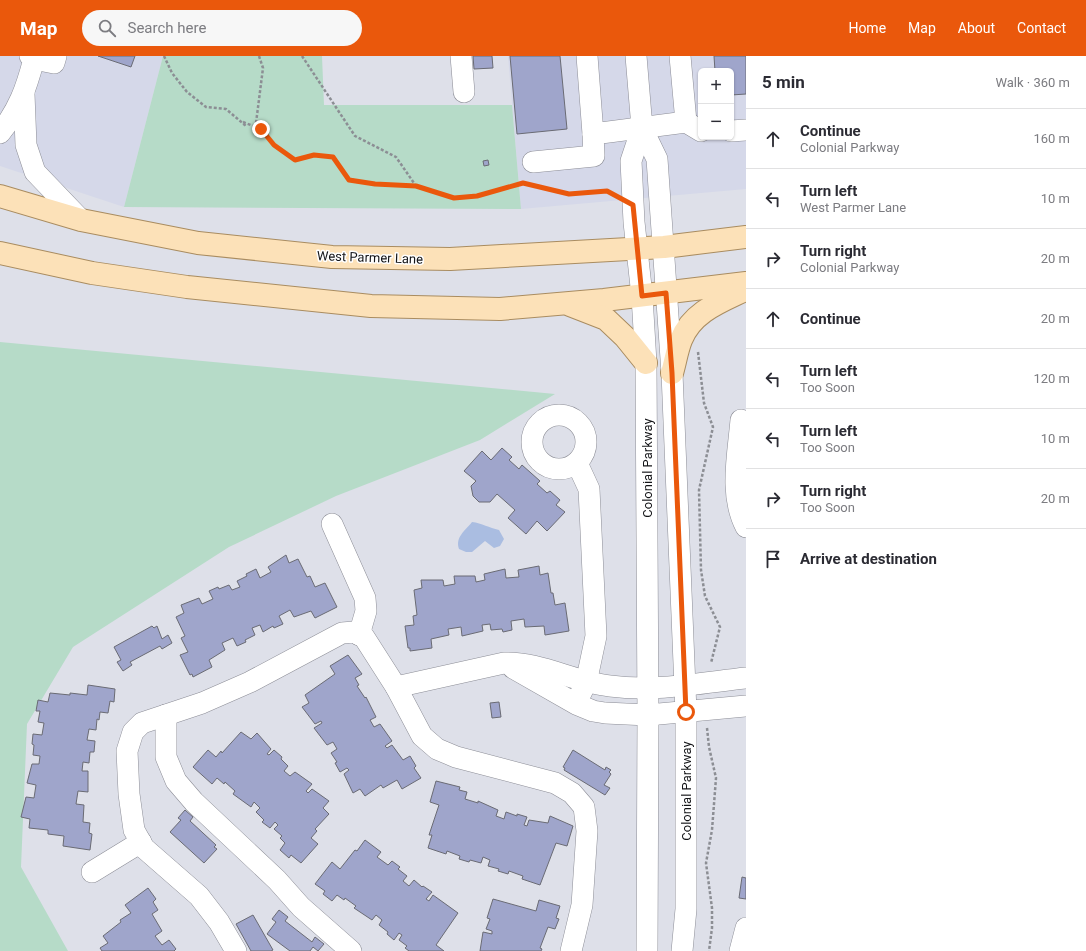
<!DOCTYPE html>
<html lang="en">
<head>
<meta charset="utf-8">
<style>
	body { margin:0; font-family:Roboto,sans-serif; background:#f7f7f7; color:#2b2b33 }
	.controls { position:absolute; right:12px; top:12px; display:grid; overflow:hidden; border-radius:6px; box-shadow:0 1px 3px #0004 }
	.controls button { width:36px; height:36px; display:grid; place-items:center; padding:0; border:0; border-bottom:1px solid #e1e1e2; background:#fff; color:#2b2b33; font:20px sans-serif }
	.stop { position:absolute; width:12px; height:12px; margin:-9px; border:3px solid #ea580c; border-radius:50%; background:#fff }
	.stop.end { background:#ea580c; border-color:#fff; box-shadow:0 1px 4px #0008 }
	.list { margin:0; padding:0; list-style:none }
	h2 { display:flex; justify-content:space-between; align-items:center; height:52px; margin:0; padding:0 16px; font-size:17px }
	h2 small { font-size:13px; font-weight:400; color:#7c7c81 }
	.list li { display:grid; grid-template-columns:26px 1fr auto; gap:12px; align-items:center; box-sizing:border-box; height:60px; padding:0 16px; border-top:1px solid #e1e1e2 }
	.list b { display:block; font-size:15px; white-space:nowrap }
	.list p { margin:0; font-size:13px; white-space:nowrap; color:#7c7c81 }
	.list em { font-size:13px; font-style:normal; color:#7c7c81 }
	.icon { flex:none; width:22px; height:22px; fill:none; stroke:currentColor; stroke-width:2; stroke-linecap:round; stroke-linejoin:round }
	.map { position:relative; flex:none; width:746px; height:895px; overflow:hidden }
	header { display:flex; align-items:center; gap:24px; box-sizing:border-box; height:56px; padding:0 20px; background:#ea580c; color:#fff }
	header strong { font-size:19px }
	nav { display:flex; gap:22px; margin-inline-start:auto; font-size:14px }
	.search { width:280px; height:36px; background:#f7f7f7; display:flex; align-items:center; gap:10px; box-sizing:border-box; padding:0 14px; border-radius:22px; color:#7c7c81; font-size:15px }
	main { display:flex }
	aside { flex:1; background:#fff }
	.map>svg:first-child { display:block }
	.built { fill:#d5d8e9; fill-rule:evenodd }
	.green { fill:#b6dbc8 }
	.water { fill:#aabde1 }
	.building { fill:#9fa5cb; stroke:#6a6b74 }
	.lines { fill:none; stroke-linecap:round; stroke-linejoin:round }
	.minor-casing { stroke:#8c8d96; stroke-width:22 }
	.major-casing { stroke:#a98c60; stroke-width:24 }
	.path { stroke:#8c8e94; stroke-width:2.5; stroke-dasharray:3 2; stroke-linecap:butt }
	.minor { stroke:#fff; stroke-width:21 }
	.major { stroke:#fce1b8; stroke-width:22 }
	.route { stroke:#ea580c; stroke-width:5 }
	.labels { text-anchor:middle; stroke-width:3; stroke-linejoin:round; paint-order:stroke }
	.street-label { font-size:13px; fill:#131417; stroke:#fff }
</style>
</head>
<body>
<header>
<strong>Map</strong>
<div class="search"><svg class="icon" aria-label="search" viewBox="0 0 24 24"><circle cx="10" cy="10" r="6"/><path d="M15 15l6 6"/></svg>Search here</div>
<nav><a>Home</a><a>Map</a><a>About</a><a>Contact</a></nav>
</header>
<main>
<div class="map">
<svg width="746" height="895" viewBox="0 0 746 895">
	<rect width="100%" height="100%" fill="#dee0e9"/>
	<!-- built -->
	<g class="built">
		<polygon points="0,0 163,0 124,151 0,110"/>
		<path d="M508,0h238v133l-225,20zM701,15h30v66h-30z"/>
	</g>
	<!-- green -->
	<g class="green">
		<polygon points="163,0 322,0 324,49 512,49 521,153 124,151"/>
		<polygon points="0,286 555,338 480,384 336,440 229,491 73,591 27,668 21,811 68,895 0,895"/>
	</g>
	<!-- water -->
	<path class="water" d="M472,466c10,1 17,6 27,8l5,9 -4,7 -6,2 -9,-7 -13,11h-6l-7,-3c-4,-12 6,-18 13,-27z"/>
	<!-- building -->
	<g class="building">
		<polygon points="98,0 135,0 131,11"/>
		<polygon points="473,0 492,0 493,12 474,13"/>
		<polygon points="510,0 560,0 567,73 517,78"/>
		<polygon points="714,0 746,0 746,38 731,39 731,15 715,15"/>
		<polygon points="488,104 489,109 484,110 483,105"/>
		<polygon points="502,392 512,401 509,404 519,413 522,409 540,425 537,428 547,437 550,435 560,444 556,449 565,456 547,475 537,465 526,478 508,462 515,454 497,438 490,446 479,446 473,440 471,430 476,425 464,415 482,395 491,404"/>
		<polygon points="286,499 289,507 298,503 307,521 310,520 315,531 325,527 337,551 315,562 311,555 294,561 290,554 279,560 283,568 274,572 273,570 263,576 260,569 252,572 255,579 245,584 246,586 237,590 233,582 222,587 225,594 209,604 212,611 193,621 192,618 190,619 180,599 188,596 181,582 185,580 176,561 184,557 181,549 199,542 202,548 213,543 209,535 218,531 219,533 229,529 232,534 240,531 237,525 247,520 246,518 256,513 260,522 271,516 268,511"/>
		<polygon points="539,510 540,519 548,517 551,537 553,537 555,549 565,547 569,575 545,579 544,570 525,571 524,563 511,565 512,574 503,576 502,573 491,574 490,568 482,569 483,575 462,580 461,571 448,573 449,579 431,583 432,592 410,595 410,592 408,592 405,570 414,569 413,560 417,559 414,534 422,532 421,524 443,524 444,530 455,528 454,520 475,520 476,526 485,524 484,518 505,513 506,522 519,521 518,514"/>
		<polygon points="152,570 154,572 157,570 162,583 168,579 172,587 162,593 160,590 130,606 132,609 123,615 117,606 121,604 114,591"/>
		<polygon points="348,599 362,618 355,622 359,629 357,630 365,642 366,641 376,661 370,664 374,671 380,668 392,685 385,690 387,692 392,689 403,704 410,700 416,710 414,712 421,722 402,733 397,724 383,732 381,729 365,740 360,733 353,737 344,718 349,714 347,712 340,716 335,707 337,706 331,697 337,693 333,686 327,689 314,672 322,667 321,665 315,668 302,651 309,647 305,639 335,618 330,610"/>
		<polygon points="88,629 115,633 114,646 110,645 108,657 100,656 99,664 97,663 96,674 89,673 87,684 95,685 94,696 90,696 89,707 83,706 82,715 88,715 88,736 78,735 76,748 84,749 83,766 90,767 89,777 92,778 90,794 63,790 64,780 48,778 48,774 29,772 30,763 21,761 26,741 34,742 36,729 27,727 32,708 39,708 40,700 33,699 34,689 32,688 33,678 42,679 44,667 38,666 40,655 36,655 38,644 48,646 50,637 70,639 70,637 87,639"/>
		<polygon points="499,646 501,661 492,662 490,647"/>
		<polygon points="241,676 251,683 257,677 271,693 267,698 269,699 274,694 282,701 281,703 288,710 284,715 290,720 295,716 312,728 306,735 308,737 312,733 329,745 323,752 329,758 315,773 317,775 311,782 318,788 301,807 291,799 289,802 280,794 285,787 280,782 282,780 274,773 278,769 275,766 270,772 262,766 264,764 256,756 260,752 254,746 251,751 233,738 235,735 225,726 224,728 217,722 212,728 193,711 208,694 216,701 221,695 222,697"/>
		<polygon points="573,694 605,714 606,711 611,714 609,716 611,718 604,729 610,732 605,739 564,714 565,712 563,711"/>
		<polygon points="436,725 460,731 459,734 467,736 465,743 478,747 478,745 498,754 496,760 504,763 506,756 517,760 517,758 527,761 524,769 527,770 529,764 548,767 550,760 573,770 567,790 556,787 540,829 522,823 523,820 509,815 508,818 498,815 499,813 488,810 490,804 483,801 481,807 470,804 469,806 459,803 460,800 447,795 446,798 428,792 432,779 429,779 439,749 430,746"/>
		<polygon points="185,754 193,761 190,765 216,789 214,791 217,793 204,807 170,776 181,764 178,762"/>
		<polygon points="365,784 381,796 377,801 388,809 392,805 400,811 398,813 407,820 403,825 409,830 414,824 422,831 423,830 432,836 426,843 429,845 433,839 458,857 436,889 444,895 409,895 405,892 407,890 399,884 402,879 399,877 394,884 387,878 388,876 379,869 382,864 376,859 372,864 354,852 356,850 345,842 344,844 337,839 332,845 323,838 325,835 315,828 332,806 340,813 355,794 357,795"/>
		<polygon points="742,821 746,822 746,843 739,842"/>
		<polygon points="148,832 156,843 153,846 158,854 152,858 162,875 155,880 162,889 169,884 176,893 174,895 102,895 100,892 108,887 103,880 121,866 120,864 131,857 125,849"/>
		<polygon points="493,843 536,855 539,844 560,850 556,862 559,863 555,873 548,871 540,892 542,893 541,895 480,895 483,876 492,878 492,875 486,873 490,863 487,862"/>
		<polygon points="279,854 288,861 285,865 312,886 315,881 324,888 318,895 313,891 310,895 290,895 267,878 276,866 272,863"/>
		<polygon points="253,859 273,894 271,895 251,895 236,868"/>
	</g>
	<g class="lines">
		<defs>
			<g id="minor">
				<polyline points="461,0 464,36"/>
				<polyline points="587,0 593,78 686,66 701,75"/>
				<polyline points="636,0 642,72 657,103 672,317 686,656 686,853 682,895"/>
				<polyline points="680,0 686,66"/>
				<polyline points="34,3 54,7 56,0"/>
				<polyline points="24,38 26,89 35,116 81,164"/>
				<polyline points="642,72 631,105 634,166 642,240 646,307 648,659 647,895"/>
				<polyline points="731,75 746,74"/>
				<path d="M0,77c19,-24 26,-44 34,-74l-4,-3"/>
				<polyline points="533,106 594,100 593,78"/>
				<circle cx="559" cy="386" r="27"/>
				<path d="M741,364c-3,35 -12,75 5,107"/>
				<polyline points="577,407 589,433 596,580 586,627 580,639"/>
				<polyline points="332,468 365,542 366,555 359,579"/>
				<polyline points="513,612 576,648 593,655 605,657 648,659 746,650"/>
				<polyline points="396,631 422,680 437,693 456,701 555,727 572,737 584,751 587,775 582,849 571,895"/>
				<polyline points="166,659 166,701 176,725 194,746 277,824 301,851 351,895"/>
				<polyline points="92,816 141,786"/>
				<path d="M236,895l-17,-29 -20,-26 -55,-48 -10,-18 -5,-36 -2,-43 6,-19 9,-9 60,-20 48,-21 92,-49 12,-1 10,5 32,50 108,-24c36,-1 70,19 106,23 45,6 91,-3 136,-8"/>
				<polyline points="740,895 746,872"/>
			</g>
			<g id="major">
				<polyline points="0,140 81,164 198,187 332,201 450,203 664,191 746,181"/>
				<polyline points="0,197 92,217 187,231 371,250 500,253 604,244 746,227"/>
				<polyline points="570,249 606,263 625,281 646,307"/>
				<path d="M672,317c3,-10 5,-23 9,-33 11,-28 39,-38 64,-50"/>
			</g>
		</defs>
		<!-- minor casing -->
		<use href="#minor" class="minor-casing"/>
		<!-- major casing -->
		<use href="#major" class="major-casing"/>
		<!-- path -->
		<g class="path">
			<polyline points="164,0 172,17 187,36 206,51 226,53 246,70"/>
			<polyline points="259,0 263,12 256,67 274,89 295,104 314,99 333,101 349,123 375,128 416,130 454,142 477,140 523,127 569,138 607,135 613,138"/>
			<polyline points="302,0 355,80 396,101 416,130"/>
			<polyline points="243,66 261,73"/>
			<polyline points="698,296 704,347 713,371 699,434 701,514 705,540 720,571 711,607"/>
			<polyline points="707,672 709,691 716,722 712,774 706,807 712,852 712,872 709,895"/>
		</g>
		<!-- minor -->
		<use href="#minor" class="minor"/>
		<!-- major -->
		<use href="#major" class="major"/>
	</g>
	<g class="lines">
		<!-- route -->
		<polyline class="route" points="261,73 274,89 295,104 314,99 333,101 349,124 375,128 416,130 454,142 477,140 523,127 569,138 607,135 633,149 642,240 666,237 672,317 686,656"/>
	</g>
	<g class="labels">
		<!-- street labels -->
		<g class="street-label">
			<text transform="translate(370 201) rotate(2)" y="5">West Parmer Lane</text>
			<text transform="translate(647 412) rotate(-90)" y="5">Colonial Parkway</text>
			<text transform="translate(686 735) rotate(-90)" y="5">Colonial Parkway</text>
		</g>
	</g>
</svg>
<div class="controls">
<button>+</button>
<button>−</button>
</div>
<div class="stop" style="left:686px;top:656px"></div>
<div class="stop end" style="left:261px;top:73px"></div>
</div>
<aside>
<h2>5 min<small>Walk · 360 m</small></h2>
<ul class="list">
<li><svg class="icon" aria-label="ahead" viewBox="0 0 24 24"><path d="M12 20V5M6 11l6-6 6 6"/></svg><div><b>Continue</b><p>Colonial Parkway</p></div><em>160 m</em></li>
<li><svg class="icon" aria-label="left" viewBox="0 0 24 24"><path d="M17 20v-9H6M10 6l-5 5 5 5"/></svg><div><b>Turn left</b><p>West Parmer Lane</p></div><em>10 m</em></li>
<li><svg class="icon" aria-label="right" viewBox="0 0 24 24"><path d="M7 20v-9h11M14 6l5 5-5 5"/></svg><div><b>Turn right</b><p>Colonial Parkway</p></div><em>20 m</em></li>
<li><svg class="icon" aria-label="ahead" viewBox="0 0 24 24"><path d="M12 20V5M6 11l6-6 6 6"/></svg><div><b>Continue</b></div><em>20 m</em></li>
<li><svg class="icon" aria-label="left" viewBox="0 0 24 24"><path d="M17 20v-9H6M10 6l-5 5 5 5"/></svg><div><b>Turn left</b><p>Too Soon</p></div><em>120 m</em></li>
<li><svg class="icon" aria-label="left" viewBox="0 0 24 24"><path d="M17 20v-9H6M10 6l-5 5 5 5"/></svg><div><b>Turn left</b><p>Too Soon</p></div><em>10 m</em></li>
<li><svg class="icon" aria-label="right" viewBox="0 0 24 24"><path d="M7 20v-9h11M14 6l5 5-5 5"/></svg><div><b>Turn right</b><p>Too Soon</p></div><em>20 m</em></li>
<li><svg class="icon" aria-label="arrive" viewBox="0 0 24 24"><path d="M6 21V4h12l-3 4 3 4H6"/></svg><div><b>Arrive at destination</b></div></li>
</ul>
</aside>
</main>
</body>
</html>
